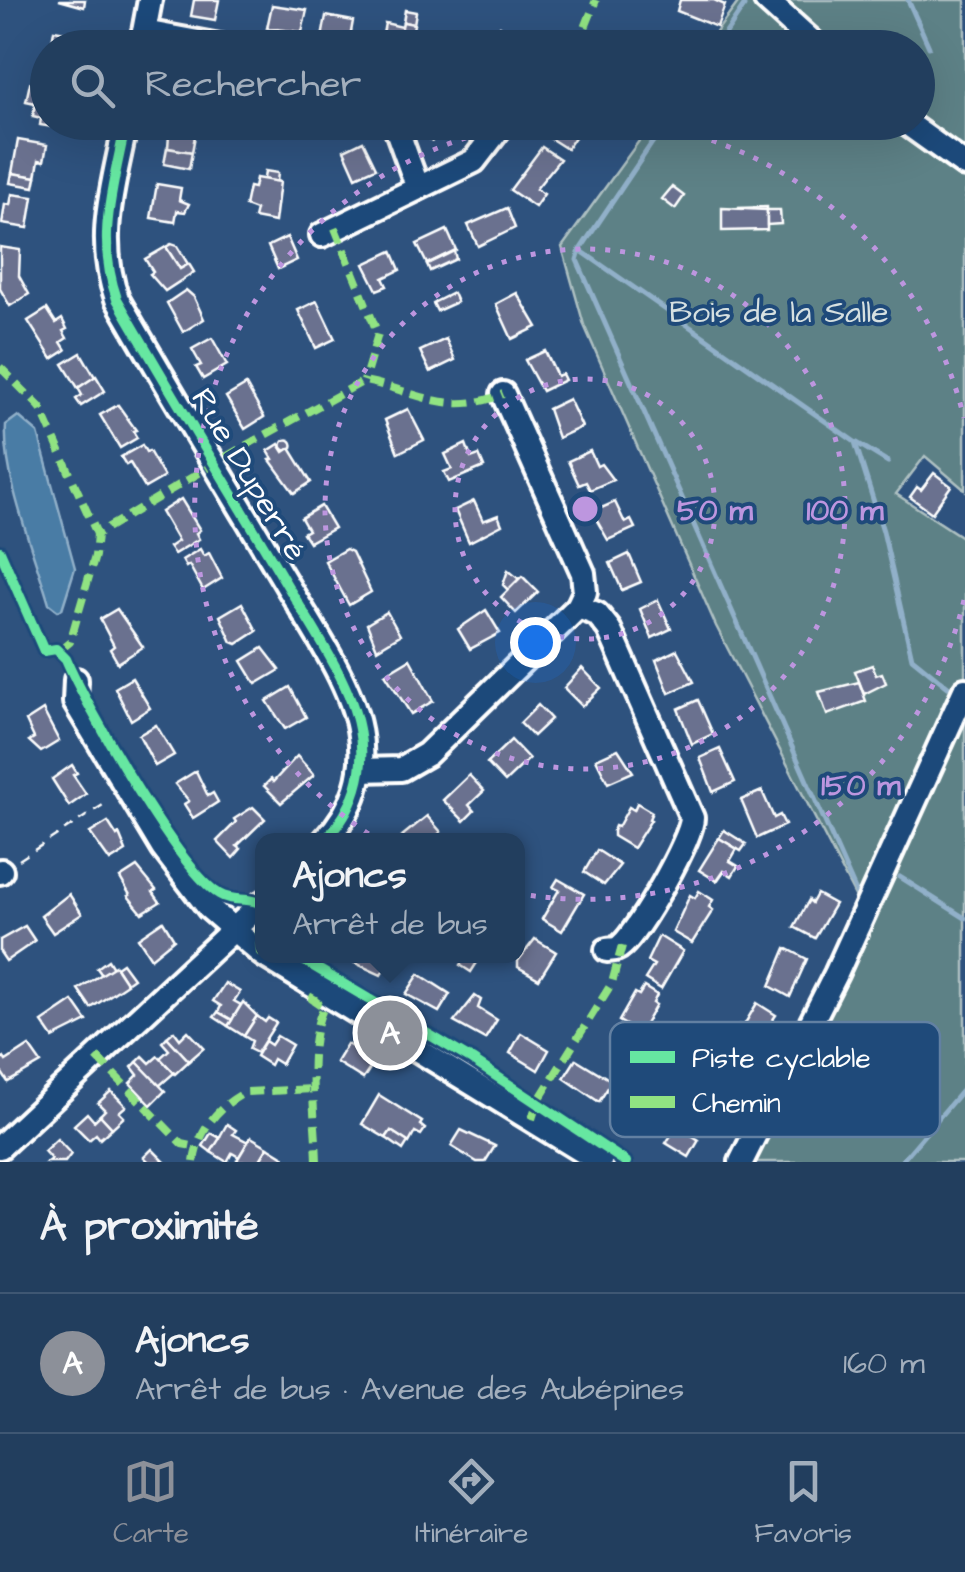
<!DOCTYPE html>
<html lang="fr">
<head>
<meta charset="utf-8">
<style>
	body { margin:0; font-family:"Architects Daughter",sans-serif; background:#2e4967; color:#f1f3f6 }
	.you { position:absolute; left:535px; top:642px; width:35px; height:35px; margin:-25px; border:8px solid #fff; border-radius:50%; background:#1a73e8; box-shadow:0 0 0 15px #1a73e833 }
	.badge { display:grid; place-items:center; width:65px; height:65px; border-radius:50%; background:#8c9099; color:#fff; font-size:32px; font-weight:700 }
	.pin { position:absolute; translate:-50% -50%; border:5px solid #fff; box-shadow:0 2px 10px #0006 }
	.popup { position:absolute; left:255px; top:833px; width:270px; height:130px; box-sizing:border-box; display:grid; place-content:center; border-radius:20px; background:#223e5e; filter:drop-shadow(0 2px 8px #0005); font-size:32px; white-space:nowrap; color:#a2aebc }
	.popup b { font-size:38px; color:#f1f3f6 }
	.popup::after { content:''; position:absolute; left:50%; top:100%; margin-left:-20px; border:20px solid transparent; border-top-color:#223e5e }
	.list { margin:0; padding:0; list-style:none }
	h2 { display:flex; justify-content:space-between; align-items:center; height:130px; margin:0; padding:0 40px; font-size:42px }
	h2 small { font-size:32px; font-weight:400; color:#a2aebc }
	.list li { display:grid; grid-template-columns:65px 1fr auto; gap:30px; align-items:center; box-sizing:border-box; height:140px; padding:0 40px; border-top:2px solid #3f5773 }
	.list b { display:block; font-size:38px; white-space:nowrap }
	.list p { margin:0; font-size:32px; white-space:nowrap; color:#a2aebc }
	.list em { font-size:32px; font-style:normal; color:#a2aebc }
	.icon { flex:none; width:55px; height:55px; fill:none; stroke:currentColor; stroke-width:2; stroke-linecap:round; stroke-linejoin:round }
	.map { position:relative; flex:none; width:965px; height:1162px; overflow:hidden }
	.search { position:absolute; background:#223e5e; box-shadow:0 10px 40px #0002; left:30px; right:30px; top:30px; height:110px; display:flex; align-items:center; gap:25px; box-sizing:border-box; padding:0 35px; border-radius:55px; color:#a2aebc; font-size:38px }
	.sheet { height:270px; background:#223e5e }
	nav { display:flex; justify-content:space-around; align-items:center; box-sizing:border-box; height:140px; border-top:2px solid #3f5773; background:#223e5e; font-size:28px; color:#a2aebc }
	nav a { display:grid; justify-items:center; gap:5px }
	nav .on { color:#8c9099 }
	.map>svg:first-child { display:block }
	.green { fill:#5d8186; stroke:#aec0c2; stroke-width:2.5 }
	.water { fill:#487ba5; stroke:#91b0c9; stroke-width:2.5 }
	.lines { fill:none; stroke-linecap:round; stroke-linejoin:round }
	.stream { stroke:#91b0c9; stroke-width:5 }
	.building { fill:#6a718f; stroke:#fff; stroke-width:2.5 }
	.minor-casing { stroke:#fff; stroke-width:30 }
	.path { stroke:#fff; stroke-width:2.5; stroke-dasharray:10 8; stroke-linecap:butt }
	.minor { stroke:#1f4a7a; stroke-width:22 }
	.quiet { stroke:#91e382; stroke-width:8; stroke-dasharray:15 8; stroke-linecap:butt }
	.cycleway-casing { stroke:#1f4a7a; stroke-width:16 }
	.cycleway { stroke:#66e7a1; stroke-width:10 }
	.ring { fill:none; stroke:#bd96df; stroke-width:5; stroke-dasharray:5 10 }
	.labels { text-anchor:middle; stroke-width:8; stroke-linejoin:round; paint-order:stroke }
	.park-label { font-size:32px; fill:#d6e0e1; stroke:#1f4a7a }
	.street-label { font-size:32px; fill:#fff; stroke:#1f4a7a }
	.key { fill:#1f4a7a; stroke:#6280a2; stroke-width:2.5 }
	.key-label { font-size:28px; fill:#fff }
	.centre { fill:#bd96df; stroke:#1f4a7a; stroke-width:5 }
	.ring-label { font-size:30px; text-anchor:middle; font-weight:bold; fill:#bd96df; stroke:#1f4a7a; stroke-width:8; stroke-linejoin:round; paint-order:stroke }
</style>
</head>
<body>
<div class="map">
<svg width="965" height="1162" viewBox="0 0 965 1162">
	<rect width="100%" height="100%" fill="#2e527e"/>
	<filter id="ink" filterUnits="userSpaceOnUse"><feTurbulence type="fractalNoise" baseFrequency=".01" numOctaves="2"/><feDisplacementMap in="SourceGraphic" scale="20" xChannelSelector="R" yChannelSelector="G"/><feConvolveMatrix kernelMatrix="1 2 1 2 8 2 1 2 1" color-interpolation-filters="sRGB"/></filter>
	<g filter="url(#ink)">
		<!-- green -->
		<polygon class="green" points="740,0 965,0 965,490 925,456 896,494 965,539 965,1162 748,1162 870,925 716,626 584,325 562,247 652,123 918,122 918,48 705,47"/>
		<!-- water -->
		<path class="water" d="M18,416l20,17 37,135 -13,41 -4,2 -9,-7c-15,-52 -46,-126 -43,-179z"/>
		<g class="lines">
			<!-- stream -->
			<g class="stream">
				<polyline points="908,0 929,47"/>
				<polyline points="824,39 834,48"/>
				<polyline points="716,48 744,6"/>
				<polyline points="666,122 580,250 577,260 860,901"/>
				<polyline points="580,250 855,442 883,531 912,658 948,687"/>
				<polyline points="857,443 888,462"/>
				<polyline points="900,877 965,918"/>
				<polyline points="901,1162 965,1087"/>
			</g>
		</g>
		<!-- building -->
		<g class="building">
			<polygon points="59,0 85,0 84,7"/>
			<polygon points="194,0 219,0 215,20 191,16"/>
			<polygon points="680,0 714,0 725,5 717,27 677,11"/>
			<polygon points="272,5 307,10 302,32 267,28"/>
			<polygon points="405,10 416,12 414,24 403,22"/>
			<polygon points="326,16 353,21 349,43 322,38"/>
			<polygon points="403,22 414,24 410,48 381,45 385,23 402,27"/>
			<polygon points="500,26 517,38 521,33 529,39 526,44 531,48 495,48 488,43"/>
			<polygon points="54,30 77,34 75,46 51,48"/>
			<polygon points="444,30 472,35 470,48 441,48"/>
			<polygon points="30,83 48,87 48,122 60,122 59,128 40,125 41,118 33,116 35,103 26,101"/>
			<polygon points="170,122 197,125 192,152 168,148"/>
			<polygon points="315,122 331,124 329,134 314,132"/>
			<polygon points="416,122 452,122 446,130 442,126 432,141 414,125"/>
			<polygon points="558,122 585,122 567,149 545,135 553,123 556,125"/>
			<polygon points="18,140 47,145 44,161 39,160 36,177 12,173"/>
			<polygon points="363,141 376,168 356,177 344,150"/>
			<polygon points="542,147 560,159 536,189 544,194 535,207 510,190"/>
			<polygon points="167,148 192,152 189,169 164,164"/>
			<polygon points="265,171 278,173 277,182 264,179"/>
			<polygon points="12,173 36,177 34,187 10,183"/>
			<polygon points="256,178 280,182 275,222 254,218 256,210 245,206 249,187 254,188"/>
			<polygon points="157,184 181,188 179,200 189,204 185,212 177,211 175,222 151,218"/>
			<polygon points="672,187 684,196 675,209 662,199"/>
			<polygon points="12,194 33,197 28,228 2,224 5,204 10,205"/>
			<polygon points="767,207 767,210 738,211 738,208"/>
			<polygon points="507,208 515,228 478,246 468,225"/>
			<polygon points="722,208 767,210 767,230 722,231"/>
			<polygon points="767,210 780,210 781,224 767,225"/>
			<polygon points="447,230 456,250 427,264 417,244"/>
			<polygon points="287,237 297,260 278,269 268,246"/>
			<polygon points="171,244 177,246 188,264 180,269 166,247"/>
			<polygon points="0,247 20,250 19,276 29,294 10,306 0,289"/>
			<polygon points="166,247 180,269 189,264 194,272 165,291 150,274 153,272 145,259"/>
			<polygon points="392,251 400,270 383,278 387,286 377,290 364,264"/>
			<polygon points="454,251 456,259 430,271 427,264"/>
			<polygon points="186,290 194,297 204,319 183,332 167,303"/>
			<polygon points="453,293 457,302 437,311 433,303"/>
			<polygon points="517,293 537,327 512,339 496,304"/>
			<polygon points="317,301 335,339 316,348 298,310"/>
			<polygon points="47,309 56,323 62,319 67,329 63,331 67,338 61,342 66,350 52,359 28,321"/>
			<polygon points="212,338 227,365 203,379 196,367 201,365 192,349"/>
			<polygon points="446,339 455,360 430,372 420,351"/>
			<polygon points="545,351 557,376 562,374 565,380 542,391 525,360"/>
			<polygon points="81,353 95,377 78,388 63,364"/>
			<polygon points="96,376 105,391 81,406 76,399 82,395 78,388"/>
			<polygon points="246,385 264,417 245,429 226,397"/>
			<polygon points="569,399 582,427 558,438 548,409"/>
			<polygon points="118,405 136,430 133,431 137,438 120,448 100,415"/>
			<polygon points="408,409 424,440 398,453 385,420"/>
			<circle cx="287" cy="445" r="5.5"/>
			<polygon points="279,444 284,452 290,448 311,482 294,493 270,460 273,459 268,451"/>
			<polygon points="466,444 471,458 479,455 484,467 449,482 444,472 452,469 445,454"/>
			<polygon points="142,445 146,452 149,451 164,477 145,488 130,463 126,465 121,457"/>
			<polygon points="590,451 597,466 601,464 613,480 590,490 586,482 579,485 568,461"/>
			<polygon points="934,473 951,486 932,513 910,497 917,487 921,490"/>
			<polygon points="181,499 200,530 196,533 199,539 174,554 169,547 178,541 161,512"/>
			<polygon points="474,501 483,521 498,515 502,525 469,542 455,510"/>
			<polygon points="615,502 625,523 631,520 635,528 608,540 592,512"/>
			<polygon points="321,506 334,528 309,542 303,533 308,530 301,518"/>
			<polygon points="200,549 204,556 209,553 222,578 203,590 189,565 186,567 182,560"/>
			<polygon points="346,549 352,552 371,592 349,605 325,561"/>
			<polygon points="629,554 641,582 622,590 610,563"/>
			<polygon points="508,570 519,579 508,590 503,585"/>
			<polygon points="522,576 538,592 516,613 501,597"/>
			<polygon points="658,600 671,629 652,638 640,609"/>
			<polygon points="242,603 257,631 237,644 232,642 220,616"/>
			<polygon points="117,609 143,647 118,663 110,649 114,646 100,619"/>
			<polygon points="486,610 500,633 470,649 458,629"/>
			<polygon points="387,612 400,635 377,649 367,624"/>
			<polygon points="263,648 280,670 256,684 242,661"/>
			<polygon points="677,650 694,682 669,693 656,660"/>
			<polygon points="410,659 433,701 411,714 385,674"/>
			<polygon points="872,665 876,675 882,673 886,683 864,694 855,671"/>
			<polygon points="582,668 601,688 582,706 564,688"/>
			<polygon points="132,678 150,708 131,720 115,688"/>
			<polygon points="859,682 866,701 827,715 819,692"/>
			<polygon points="290,687 306,717 285,729 267,701"/>
			<polygon points="698,700 713,734 692,744 678,709"/>
			<polygon points="538,705 551,719 533,736 520,723"/>
			<polygon points="43,710 59,741 41,752 29,741 34,738 26,721"/>
			<polygon points="156,725 174,755 155,766 139,735"/>
			<polygon points="511,740 529,759 505,782 487,763"/>
			<polygon points="618,749 633,772 608,783 596,759"/>
			<polygon points="720,749 735,782 713,792 700,758"/>
			<polygon points="297,756 314,775 281,803 264,786 271,779 273,782"/>
			<polygon points="72,765 77,773 73,775 86,794 69,806 52,779"/>
			<polygon points="196,771 208,796 213,793 218,802 193,818 184,804 189,801 175,784"/>
			<polygon points="469,775 484,791 469,805 474,811 464,821 443,800"/>
			<polygon points="762,791 774,818 780,815 785,825 757,838 741,800"/>
			<polygon points="637,803 652,812 649,819 651,820 633,848 613,836 613,831 615,826 618,827 629,807 634,810"/>
			<polygon points="253,807 265,819 237,846 241,849 233,858 217,841 236,822 234,819"/>
			<polygon points="427,816 441,832 432,840 407,840 402,836"/>
			<polygon points="108,822 117,836 119,834 126,851 110,861 90,833"/>
			<polygon points="724,830 746,844 741,851 719,838"/>
			<polygon points="719,838 737,849 730,861 738,866 732,876 724,871 717,881 699,870"/>
			<polygon points="597,850 620,865 604,885 584,872"/>
			<polygon points="137,867 156,890 153,892 160,902 142,913 128,896 130,895 120,878"/>
			<polygon points="558,879 584,894 562,931 542,919 559,890 553,887"/>
			<polygon points="699,891 713,900 709,907 713,910 692,943 673,932 690,895 695,898"/>
			<polygon points="69,894 82,914 53,933 41,916"/>
			<polygon points="817,894 835,904 815,938 794,927 809,900 812,903"/>
			<polygon points="163,921 174,939 151,958 138,938"/>
			<polygon points="25,926 35,941 6,961 0,952 0,940"/>
			<polygon points="659,936 683,951 661,989 645,979 654,965 647,961"/>
			<polygon points="535,939 556,952 539,979 518,967 518,961"/>
			<polygon points="786,948 807,959 790,997 770,986"/>
			<polygon points="360,956 387,956 391,958 381,975 355,963"/>
			<polygon points="466,956 478,961 471,972 460,965"/>
			<polygon points="108,960 113,968 102,975 97,968"/>
			<polygon points="122,963 133,978 126,983 116,967"/>
			<polygon points="115,966 127,984 91,1008 78,989"/>
			<polygon points="419,974 450,994 439,1012 406,994"/>
			<polygon points="225,983 240,992 234,1001 241,1005 232,1020 218,1012 221,1006 213,1001"/>
			<polygon points="644,987 657,995 653,1003 656,1005 640,1033 619,1021 635,993 639,995"/>
			<polygon points="475,996 481,1000 478,1008 497,1020 485,1039 454,1022"/>
			<polygon points="73,1001 87,1021 53,1038 42,1022"/>
			<polygon points="243,1002 257,1016 244,1036 228,1026"/>
			<polygon points="757,1003 776,1015 756,1044 735,1032 740,1025 743,1027"/>
			<polygon points="218,1012 232,1020 228,1026 214,1017"/>
			<polygon points="257,1016 265,1022 268,1018 276,1023 257,1053 249,1049 252,1041 244,1036"/>
			<polygon points="174,1031 180,1039 188,1031 204,1048 189,1061 167,1037"/>
			<polygon points="521,1033 549,1050 538,1070 510,1053"/>
			<polygon points="277,1036 292,1045 281,1064 273,1059 270,1065 256,1056 265,1041 271,1045"/>
			<polygon points="167,1037 189,1061 175,1074 160,1058 169,1050 162,1042"/>
			<polygon points="347,1044 375,1061 363,1079 336,1062"/>
			<polygon points="29,1046 41,1063 8,1082 0,1070 0,1061 4,1058 6,1061"/>
			<polygon points="733,1052 748,1061 725,1100 698,1084 715,1057 726,1061"/>
			<polygon points="143,1056 150,1063 158,1056 174,1073 159,1086 137,1062"/>
			<polygon points="576,1059 612,1081 599,1102 564,1078"/>
			<polygon points="137,1062 165,1091 151,1105 130,1083 138,1075 132,1067"/>
			<polygon points="627,1090 658,1109 645,1131 615,1112"/>
			<polygon points="111,1091 126,1106 119,1112 124,1117 112,1128 100,1115 105,1110 98,1103"/>
			<polygon points="379,1095 422,1122 420,1125 425,1129 421,1135 415,1132 409,1143 391,1131 386,1138 362,1124"/>
			<polygon points="87,1113 94,1121 100,1115 112,1128 100,1139 96,1134 89,1140 74,1125"/>
			<polygon points="227,1124 236,1130 233,1134 248,1142 239,1157 232,1153 227,1162 211,1152"/>
			<polygon points="677,1126 699,1140 689,1157 666,1143"/>
			<polygon points="461,1130 495,1146 485,1162 477,1162 451,1146"/>
			<polygon points="391,1131 408,1142 403,1150 386,1138"/>
			<polygon points="211,1133 220,1138 211,1152 203,1146"/>
			<polygon points="251,1137 268,1147 259,1162 240,1162 237,1160"/>
			<polygon points="57,1139 71,1154 65,1162 47,1162 51,1159 44,1151"/>
			<polygon points="268,1147 284,1157 281,1162 259,1162"/>
			<polygon points="152,1149 165,1162 149,1162 144,1157"/>
		</g>
		<g class="lines">
			<defs>
				<g id="minor">
					<polyline points="766,0 819,48"/>
					<polyline points="144,32 230,48"/>
					<polyline points="141,48 150,0"/>
					<path d="M126,122c-12,63 -31,115 -9,177 54,94 111,187 167,281 25,43 66,100 75,149 8,42 -5,81 -34,111"/>
					<polyline points="394,122 418,188"/>
					<polyline points="905,122 965,165"/>
					<polyline points="322,235 474,161 504,122"/>
					<polyline points="503,394 583,573 585,592 578,607"/>
					<polyline points="76,680 75,702 163,848 209,908 262,954"/>
					<path d="M360,770l41,-1 26,-15 151,-147 19,7 12,15 83,189c0,21 -53,112 -70,127 -5,5 -8,4 -15,5"/>
					<polyline points="0,872 1,871"/>
					<polyline points="265,956 600,1162"/>
					<polyline points="0,1147 262,903"/>
					<polyline points="741,1162 836,974 965,690"/>
				</g>
			</defs>
			<!-- minor casing -->
			<use href="#minor" class="minor-casing"/>
			<!-- path -->
			<polyline class="path" points="19,860 109,801"/>
			<!-- minor -->
			<use href="#minor" class="minor"/>
			<!-- quiet -->
			<g class="quiet">
				<polyline points="577,48 596,0"/>
				<polyline points="335,228 378,334 364,381"/>
				<polyline points="0,367 40,407 97,534"/>
				<path d="M59,651l11,-9 25,-86 2,-22 144,-86 123,-67c53,10 84,36 139,13"/>
				<polyline points="262,920 259,932 260,952 262,951"/>
				<polyline points="97,1057 182,1144 197,1147"/>
				<polyline points="532,1119 537,1103 612,983 622,946"/>
				<path d="M194,1162c4,-31 24,-56 52,-70l69,-3"/>
				<path d="M317,1162c-1,-44 -13,-117 7,-155l-12,-8 6,-10"/>
			</g>
			<defs>
				<g id="cycleway">
					<path d="M126,122c-12,63 -31,115 -9,177 54,94 111,187 167,281 25,43 66,100 75,149 8,42 -5,81 -34,111"/>
					<path d="M0,551l44,100 12,-2 10,10c20,47 113,211 153,235 14,9 28,2 43,10"/>
					<polyline points="296,956 472,1060 626,1162"/>
				</g>
			</defs>
			<!-- cycleway casing -->
			<use href="#cycleway" class="cycleway-casing"/>
			<!-- cycleway -->
			<use href="#cycleway" class="cycleway"/>
		</g>
	</g>
	<!-- distance rings -->
	<g class="ring">
		<circle cx="585" cy="509" r="130"/>
		<circle cx="585" cy="509" r="260"/>
		<path d="M964 600A390 390 0 1 1 531 123M639 123A390 390 0 0 1 964 418"/>
	</g>
	<g class="labels">
		<!-- park labels -->
		<g class="park-label">
			<text x="779" y="322">Bois de la Salle</text>
		</g>
		<!-- street labels -->
		<g class="street-label">
			<text transform="translate(250 474) rotate(59)" y="11">Rue Duperré</text>
		</g>
	</g>
	<!-- legend -->
	<rect x="610" y="1022" width="330" height="115" rx="15" class="key"/>
	<rect x="630" y="1051" width="45" height="12" fill="#66e7a1"/>
	<rect x="630" y="1096" width="45" height="12" fill="#91e382"/>
	<g class="key-label">
		<text x="692" y="1067">Piste cyclable</text>
		<text x="692" y="1112">Chemin</text>
	</g>
	<circle cx="585" cy="509" r="15" class="centre"/>
	<g class="ring-label">
		<text x="715" y="520">50 m</text>
		<text x="845" y="520">100 m</text>
		<text x="861" y="795">150 m</text>
	</g>
</svg>
<div class="you"></div>
<div class="pin badge" style="left:390px;top:1033px">A</div>
<div class="popup"><b>Ajoncs</b>Arrêt de bus</div>
<div class="search"><svg class="icon" aria-label="search" viewBox="0 0 24 24"><circle cx="10" cy="10" r="6"/><path d="M15 15l6 6"/></svg>Rechercher</div>
</div>
<section class="sheet">
<h2>À proximité<small></small></h2>
<ul class="list">
<li><span class="badge">A</span><div><b>Ajoncs</b><p>Arrêt de bus · Avenue des Aubépines</p></div><em>160 m</em></li>
</ul>
</section>
<nav>
<a class="on"><svg class="icon" aria-label="map" viewBox="0 0 24 24"><path d="M3 6l6-2 6 2 6-2v14l-6 2-6-2-6 2zM9 4v14M15 6v14"/></svg>Carte</a>
<a><svg class="icon" aria-label="directions" viewBox="0 0 24 24"><path d="M12 3l9 9-9 9-9-9zM9 14v-3h6M13 9l2 2-2 2"/></svg>Itinéraire</a>
<a><svg class="icon" aria-label="saved" viewBox="0 0 24 24"><path d="M7 4h10v16l-5-4-5 4z"/></svg>Favoris</a>
</nav>
</body>
</html>
